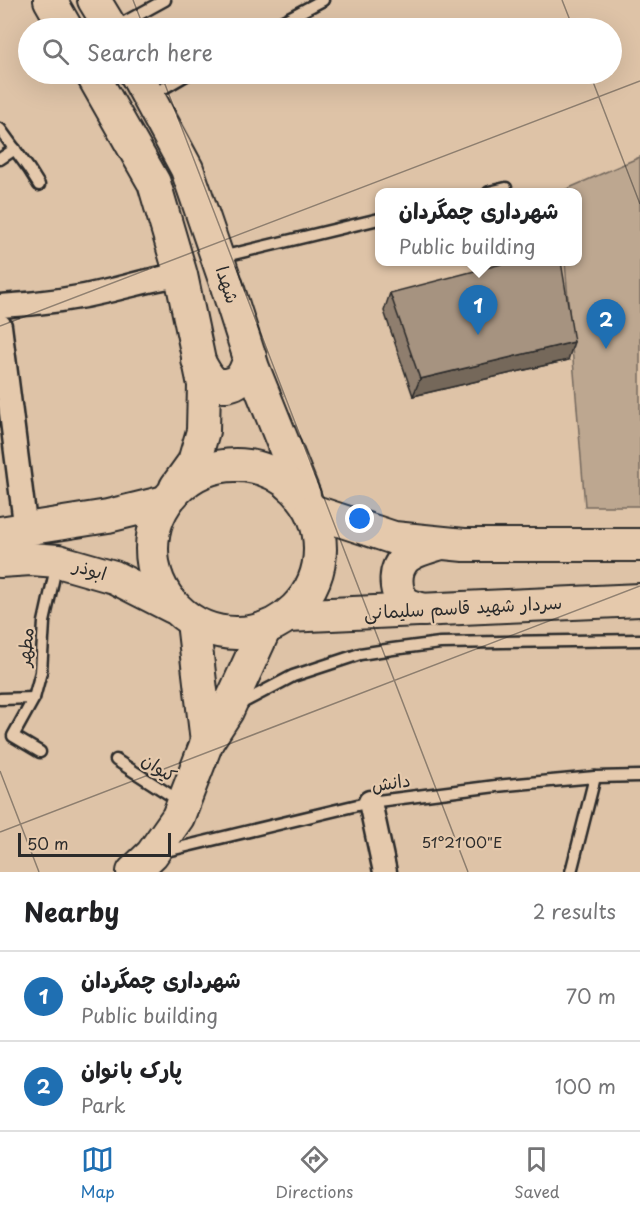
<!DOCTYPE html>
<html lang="en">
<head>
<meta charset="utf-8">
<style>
	body { margin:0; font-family:"Playpen Sans","Playpen Sans Arabic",sans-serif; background:#f2f2f2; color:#202124 }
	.scale { position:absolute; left:18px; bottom:15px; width:153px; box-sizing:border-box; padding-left:6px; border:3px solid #2b2b2b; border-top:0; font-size:16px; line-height:21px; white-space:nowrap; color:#2b2b2b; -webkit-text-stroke:4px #e5c9ac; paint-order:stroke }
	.you { position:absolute; left:360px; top:519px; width:21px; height:21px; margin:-15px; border:4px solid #fff; border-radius:50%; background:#1a73e8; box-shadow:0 0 0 9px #1a73e833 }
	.badge { display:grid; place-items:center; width:39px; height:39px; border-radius:50%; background:#1f6fb2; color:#fff; font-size:20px; font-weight:700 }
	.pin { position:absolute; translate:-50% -50px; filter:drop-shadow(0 2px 3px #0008) }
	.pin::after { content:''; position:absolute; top:32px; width:21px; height:18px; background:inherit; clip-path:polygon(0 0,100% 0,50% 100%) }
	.popup { position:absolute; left:375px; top:188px; width:207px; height:78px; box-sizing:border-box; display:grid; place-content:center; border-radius:12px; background:#fff; filter:drop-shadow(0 2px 4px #0005); font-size:20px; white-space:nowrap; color:#757577 }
	.popup b { font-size:22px; color:#202124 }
	.popup::after { content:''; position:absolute; left:50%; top:100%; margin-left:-12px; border:12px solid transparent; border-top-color:#fff }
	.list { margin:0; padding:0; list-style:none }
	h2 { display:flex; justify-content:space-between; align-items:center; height:78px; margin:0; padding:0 24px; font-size:26px }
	h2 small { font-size:20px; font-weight:400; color:#757577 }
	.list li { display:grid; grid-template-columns:39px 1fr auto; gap:18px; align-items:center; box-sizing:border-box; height:90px; padding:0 24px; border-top:2px solid #e0e0e0 }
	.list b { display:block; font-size:22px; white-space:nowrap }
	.list p { margin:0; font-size:20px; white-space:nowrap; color:#757577 }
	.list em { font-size:20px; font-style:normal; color:#757577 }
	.icon { flex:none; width:33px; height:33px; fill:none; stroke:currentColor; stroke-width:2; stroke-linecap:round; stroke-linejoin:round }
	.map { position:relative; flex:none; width:640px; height:872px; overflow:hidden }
	.search { position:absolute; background:#fff; box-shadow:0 6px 24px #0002; left:18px; right:18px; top:18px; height:66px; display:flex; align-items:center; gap:15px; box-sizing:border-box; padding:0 21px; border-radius:33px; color:#757577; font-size:22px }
	.sheet { height:258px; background:#fff }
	nav { display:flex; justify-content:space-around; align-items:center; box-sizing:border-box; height:84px; border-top:2px solid #e0e0e0; background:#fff; font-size:16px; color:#757577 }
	nav a { display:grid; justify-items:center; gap:3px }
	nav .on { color:#1f6fb2 }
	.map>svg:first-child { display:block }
	.green { fill:#bda790; stroke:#74695e; stroke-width:1.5 }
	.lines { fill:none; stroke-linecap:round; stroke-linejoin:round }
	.lane-casing { stroke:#2b2b2b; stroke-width:15 }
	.street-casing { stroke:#2b2b2b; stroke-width:27 }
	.secondary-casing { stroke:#2b2b2b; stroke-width:36 }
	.lane { stroke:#e5c9ac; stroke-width:10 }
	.street { stroke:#e5c9ac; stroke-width:22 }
	.secondary { stroke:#e5c9ac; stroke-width:32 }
	.wall { fill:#8f7e6e; stroke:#2b2b2b; stroke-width:1.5 }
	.shaded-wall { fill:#74675a; stroke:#2b2b2b; stroke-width:1.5 }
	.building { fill:#a69380; stroke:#2b2b2b; stroke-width:1.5 }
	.ticks { fill:none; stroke:#2b2b2b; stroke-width:1.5; stroke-opacity:0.45 }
	.labels { text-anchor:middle; stroke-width:4.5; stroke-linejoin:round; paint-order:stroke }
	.street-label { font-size:18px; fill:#2b2b2b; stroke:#e5c9ac }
	.ticks-label { font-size:15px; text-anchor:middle; fill:#2b2b2b; stroke:#e5c9ac; stroke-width:4.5; stroke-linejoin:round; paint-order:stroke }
</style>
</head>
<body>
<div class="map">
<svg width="640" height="872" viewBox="0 0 640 872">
	<rect width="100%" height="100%" fill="#dec3a7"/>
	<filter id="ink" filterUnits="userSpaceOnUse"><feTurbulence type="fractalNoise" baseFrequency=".0167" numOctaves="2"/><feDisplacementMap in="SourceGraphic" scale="12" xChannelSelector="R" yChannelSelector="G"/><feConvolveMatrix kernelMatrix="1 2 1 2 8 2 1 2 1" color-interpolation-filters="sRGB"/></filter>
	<g filter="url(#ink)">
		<!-- green -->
		<polygon class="green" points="640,157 640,506 585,506 565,262 577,262 577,192 560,192"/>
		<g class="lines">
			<defs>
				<g id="lane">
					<polyline points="114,28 165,0"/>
					<polyline points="270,28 323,0"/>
					<polyline points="152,95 188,74"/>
					<polyline points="0,129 29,169 39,185"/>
					<polyline points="0,159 15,149"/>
					<polyline points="489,192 506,188"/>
					<polyline points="221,257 379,219"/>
					<polyline points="0,699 34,698"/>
					<polyline points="238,705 293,676 360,654 393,649 440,643 640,640"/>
					<polyline points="40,752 13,736 34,698 41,672 44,622 57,563"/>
					<polyline points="116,760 181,802"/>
					<polyline points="162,852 370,802 496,786 595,777 640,776"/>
					<polyline points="571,872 595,777"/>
				</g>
				<g id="street">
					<path d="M0,306c37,-2 76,-7 112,-16 24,-6 44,-12 69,-15"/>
					<polyline points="0,326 26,531"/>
					<polyline points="370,802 385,872"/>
				</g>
				<g id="secondary">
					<polyline points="50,0 66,28"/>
					<polyline points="94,0 111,28"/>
					<polyline points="92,74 154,183 181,275 204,385 203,431 194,462 176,487"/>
					<polyline points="136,74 187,169 225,280 253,368 304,495"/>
					<path d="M198,360c4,7 8,16 14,21 4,4 9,4 14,4 16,-2 20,-14 24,-28"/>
					<circle cx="236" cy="549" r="84"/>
					<polyline points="312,511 394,538 464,545 640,545"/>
					<polyline points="0,533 108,516 165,502"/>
					<polyline points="0,561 31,559 58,561 114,577 173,607"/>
					<path d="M423,610c-4,-2 -10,-3 -14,-5 -14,-7 -16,-30 -7,-43 7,-11 27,-15 39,-19"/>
					<polyline points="287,616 640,600"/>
					<polyline points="193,622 207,742"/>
					<polyline points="133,872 152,854 178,817 207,742 227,711 265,628"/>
				</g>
			</defs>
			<!-- lane casing -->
			<use href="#lane" class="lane-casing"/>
			<!-- street casing -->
			<use href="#street" class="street-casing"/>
			<!-- secondary casing -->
			<use href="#secondary" class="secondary-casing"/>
			<!-- lane -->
			<use href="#lane" class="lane"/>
			<!-- street -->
			<use href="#street" class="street"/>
			<!-- secondary -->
			<use href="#secondary" class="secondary"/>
		</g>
		<!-- wall -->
		<polygon class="wall" points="390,293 568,360 413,396 384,311"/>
		<!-- shaded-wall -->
		<polygon class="shaded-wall" points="574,342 568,360 413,396 420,379"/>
		<!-- building -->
		<polygon class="building" points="513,261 561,261 574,342 420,379 390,293"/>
	</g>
	<!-- ticks -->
	<path class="ticks" d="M133,0l11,28M562,0l11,28M161,74l307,798M590,74l50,130M0,326l640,-245M0,771l39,101M0,832l640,-246"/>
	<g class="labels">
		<!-- street labels -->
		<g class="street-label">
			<text transform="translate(227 285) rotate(72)" y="6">شهدا</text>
			<text transform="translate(90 570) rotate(17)" y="6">ابوذر</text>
			<text transform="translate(463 608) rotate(-3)" y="6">سردار شهید قاسم سلیمانی</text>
			<text transform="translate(26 647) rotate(-85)" y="6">مطهر</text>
			<text transform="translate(159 768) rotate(33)" y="6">کیوان</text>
			<text transform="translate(391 783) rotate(-8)" y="6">دانش</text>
		</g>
	</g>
	<g class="ticks-label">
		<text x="462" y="848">51°21'00"E</text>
	</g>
</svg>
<div class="scale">50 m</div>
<div class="you"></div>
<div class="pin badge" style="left:478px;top:335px">1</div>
<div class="popup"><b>شهرداری چمگردان</b>Public building</div>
<div class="pin badge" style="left:606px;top:349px">2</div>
<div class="search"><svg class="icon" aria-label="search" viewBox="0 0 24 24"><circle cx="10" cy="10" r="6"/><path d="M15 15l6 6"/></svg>Search here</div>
</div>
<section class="sheet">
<h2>Nearby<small>2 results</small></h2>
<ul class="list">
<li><span class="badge">1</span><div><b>شهرداری چمگردان</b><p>Public building</p></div><em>70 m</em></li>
<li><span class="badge">2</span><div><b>پارک بانوان</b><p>Park</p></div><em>100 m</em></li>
</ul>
</section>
<nav>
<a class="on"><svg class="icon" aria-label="map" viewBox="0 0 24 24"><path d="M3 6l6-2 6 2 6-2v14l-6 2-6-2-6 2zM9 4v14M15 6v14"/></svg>Map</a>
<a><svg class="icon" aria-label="directions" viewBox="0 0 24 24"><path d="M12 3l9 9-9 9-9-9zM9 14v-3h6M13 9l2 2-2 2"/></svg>Directions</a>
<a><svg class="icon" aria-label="saved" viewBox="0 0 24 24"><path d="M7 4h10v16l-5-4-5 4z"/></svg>Saved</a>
</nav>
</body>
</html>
